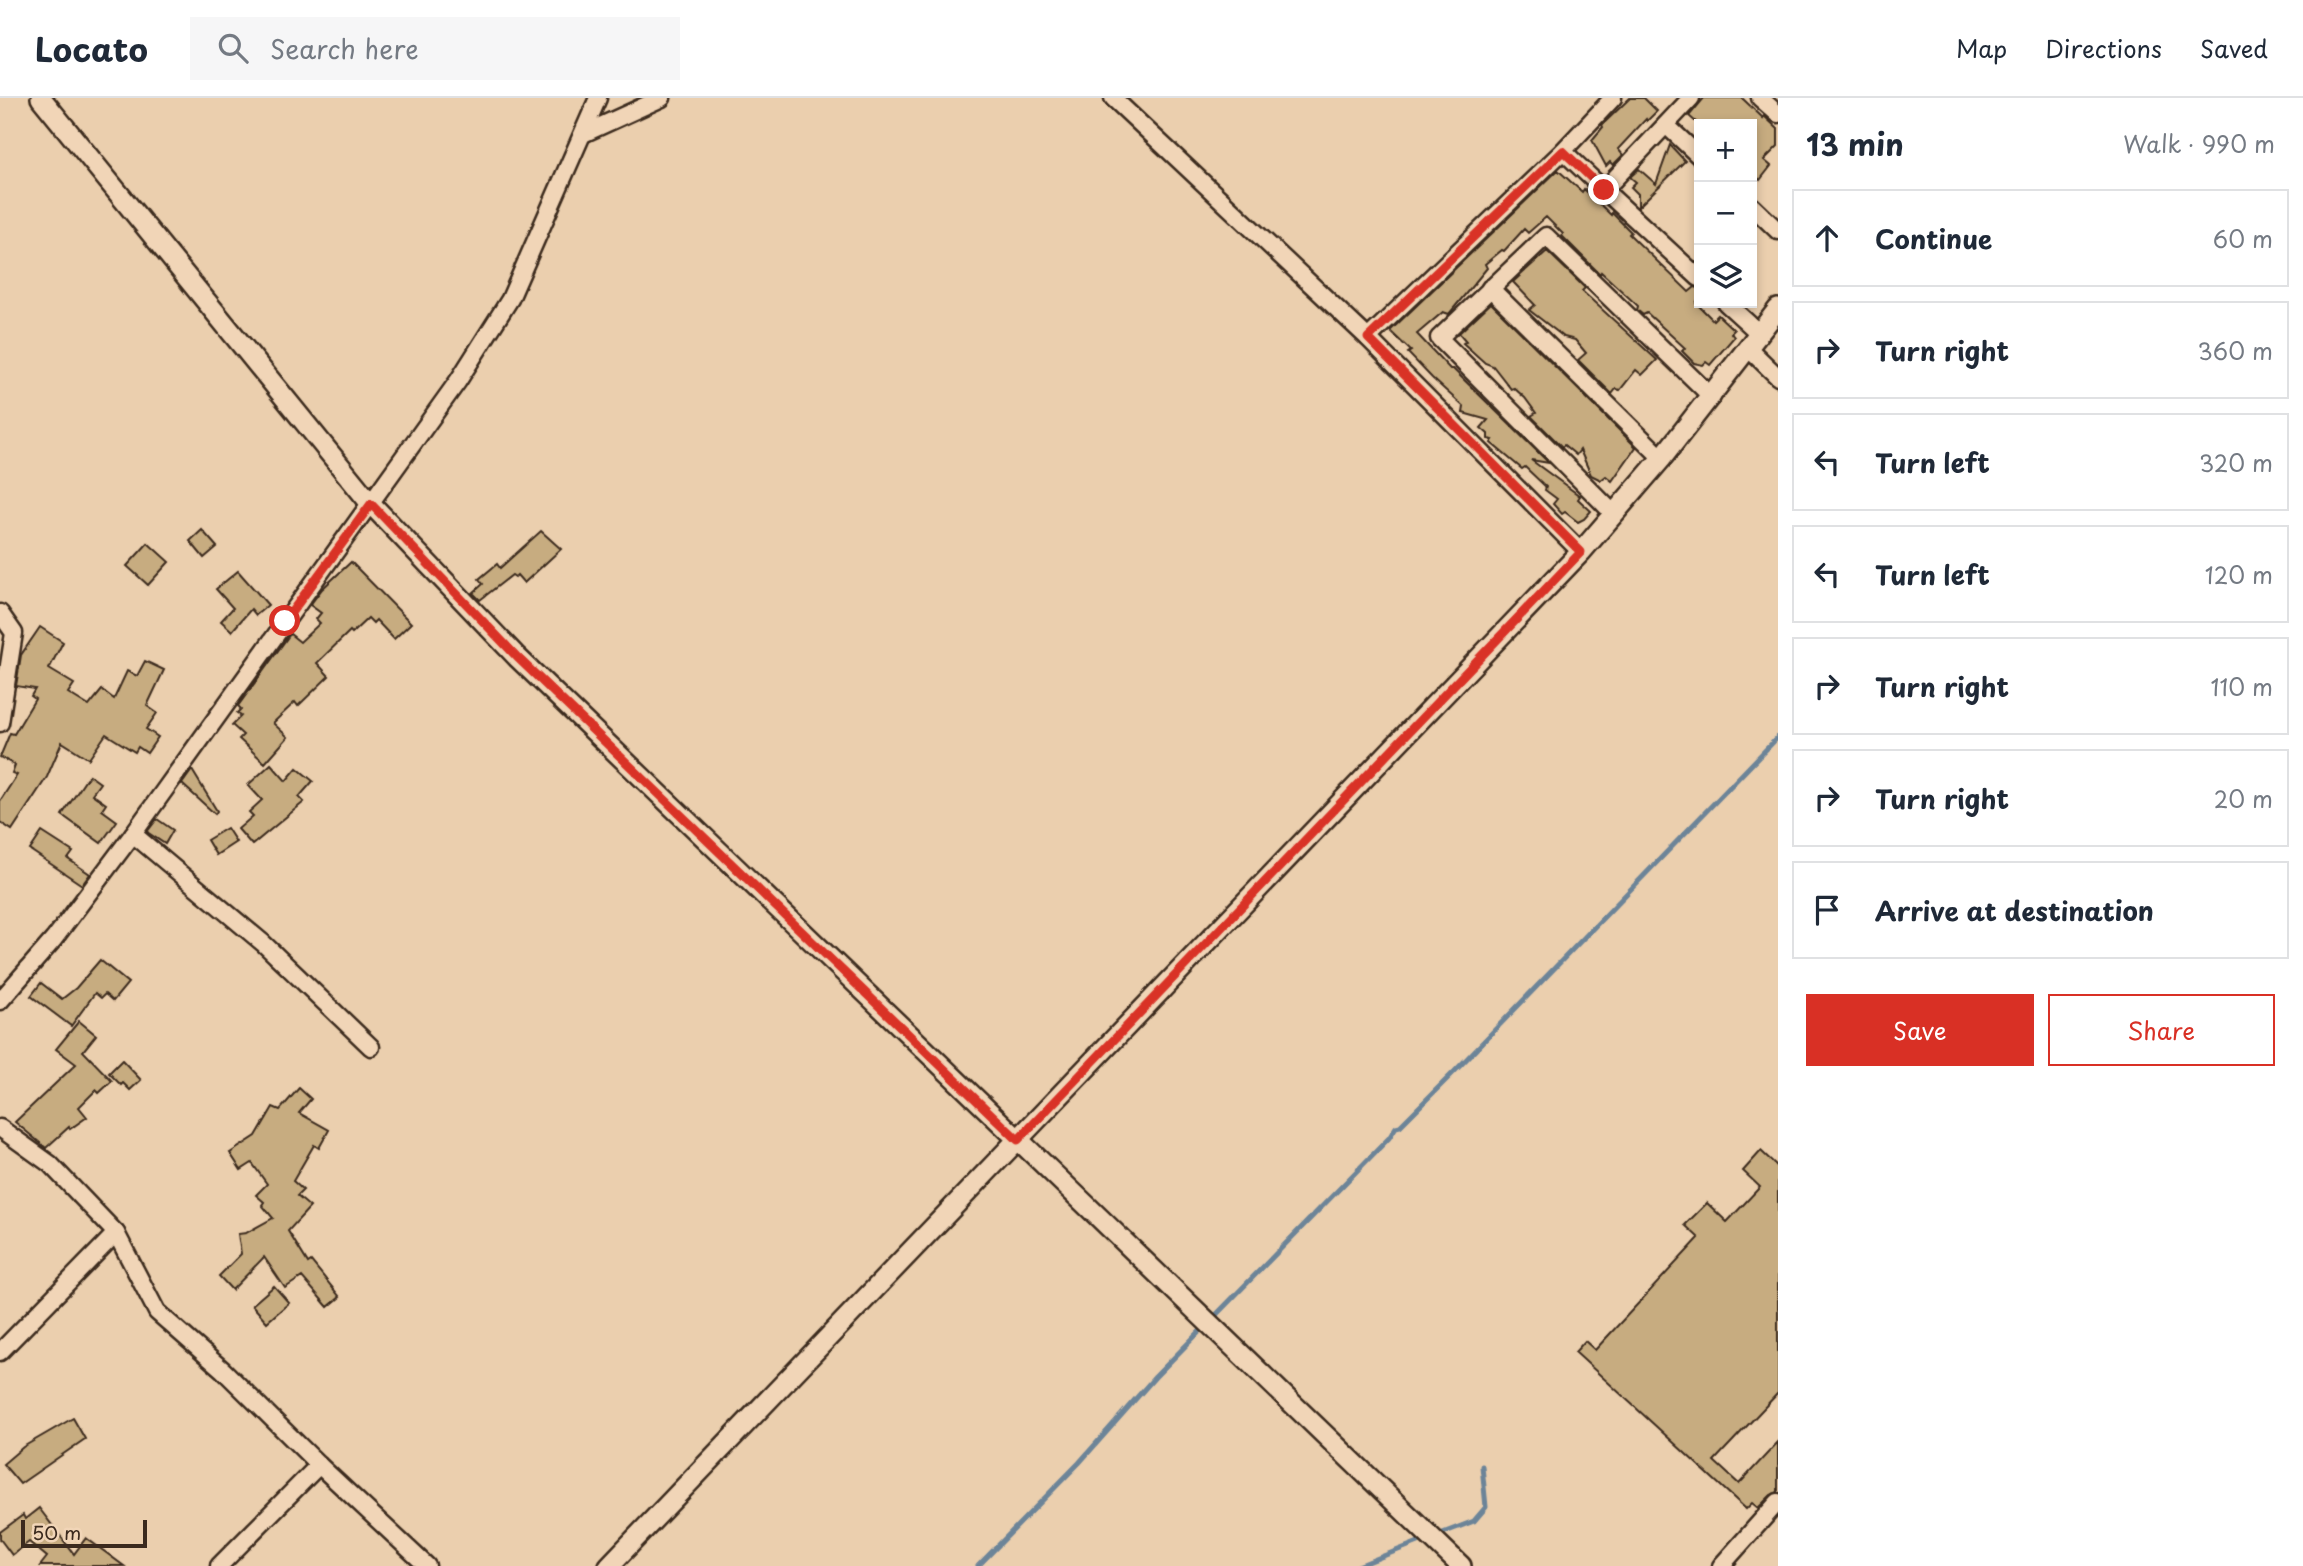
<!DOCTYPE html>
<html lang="en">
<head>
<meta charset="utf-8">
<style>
	body { margin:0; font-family:"Playpen Sans",sans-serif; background:#f6f6f7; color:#1f2937 }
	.controls { position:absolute; right:21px; top:21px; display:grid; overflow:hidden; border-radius:0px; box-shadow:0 4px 10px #0003 }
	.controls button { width:63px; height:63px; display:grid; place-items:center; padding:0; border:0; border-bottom:2px solid #e0e1e3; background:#fff; color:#1f2937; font:35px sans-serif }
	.scale { position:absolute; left:21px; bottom:18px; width:126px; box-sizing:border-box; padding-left:7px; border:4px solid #3b2a1e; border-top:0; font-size:19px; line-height:24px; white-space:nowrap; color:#3b2a1e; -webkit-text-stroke:5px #f1d5b7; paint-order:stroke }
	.stop { position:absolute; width:21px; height:21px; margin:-16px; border:5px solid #d93025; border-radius:50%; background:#fff }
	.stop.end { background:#d93025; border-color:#fff; box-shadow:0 2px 7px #0008 }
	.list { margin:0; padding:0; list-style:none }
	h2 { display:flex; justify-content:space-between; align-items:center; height:91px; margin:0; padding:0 28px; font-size:30px }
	h2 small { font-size:23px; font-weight:400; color:#747a83 }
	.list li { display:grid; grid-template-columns:46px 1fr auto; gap:21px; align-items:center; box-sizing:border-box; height:98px; margin:0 14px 14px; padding:0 14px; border:2px solid #e0e1e3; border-radius:0px }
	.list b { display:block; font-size:26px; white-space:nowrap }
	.list em { font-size:23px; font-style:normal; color:#747a83 }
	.actions { display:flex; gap:14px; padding:21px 28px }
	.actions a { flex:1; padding:16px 0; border:2px solid #d93025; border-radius:0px; text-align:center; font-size:24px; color:#d93025 }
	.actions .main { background:#d93025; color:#fff }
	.icon { flex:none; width:38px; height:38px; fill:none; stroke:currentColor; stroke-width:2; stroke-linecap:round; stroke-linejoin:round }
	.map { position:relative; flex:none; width:1778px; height:1468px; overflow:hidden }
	header { display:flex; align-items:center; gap:42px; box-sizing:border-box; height:98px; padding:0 35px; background:#fff; border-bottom:2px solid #e0e1e3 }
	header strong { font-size:33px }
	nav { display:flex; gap:38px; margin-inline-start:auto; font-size:24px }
	.search { width:490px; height:63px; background:#f6f6f7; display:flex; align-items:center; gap:18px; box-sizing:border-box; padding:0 24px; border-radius:0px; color:#747a83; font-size:26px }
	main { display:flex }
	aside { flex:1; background:#fff }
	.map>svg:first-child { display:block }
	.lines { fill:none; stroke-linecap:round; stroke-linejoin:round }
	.stream { stroke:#6c8498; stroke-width:5 }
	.building { fill:#c7ac80; stroke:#3b2a1e; stroke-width:2 }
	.minor-casing { stroke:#3b2a1e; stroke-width:21 }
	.tertiary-casing { stroke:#3b2a1e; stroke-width:24 }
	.minor { stroke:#f1d5b7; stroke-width:16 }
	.tertiary { stroke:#f1d5b7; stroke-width:19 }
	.route { stroke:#d93025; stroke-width:9 }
</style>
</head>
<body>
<header>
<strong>Locato</strong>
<div class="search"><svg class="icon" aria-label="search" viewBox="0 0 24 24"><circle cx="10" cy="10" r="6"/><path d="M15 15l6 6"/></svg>Search here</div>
<nav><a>Map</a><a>Directions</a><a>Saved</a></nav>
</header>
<main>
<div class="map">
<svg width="1778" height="1468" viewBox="0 0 1778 1468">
	<rect width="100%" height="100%" fill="#ebcfae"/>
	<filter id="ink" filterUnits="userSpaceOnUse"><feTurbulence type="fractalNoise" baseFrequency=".0143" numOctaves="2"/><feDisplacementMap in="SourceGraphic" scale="14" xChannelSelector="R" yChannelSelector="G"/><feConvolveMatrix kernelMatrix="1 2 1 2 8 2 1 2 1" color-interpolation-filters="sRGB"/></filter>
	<g filter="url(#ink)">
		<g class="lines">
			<!-- stream -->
			<g class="stream">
				<polyline points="1212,1221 1389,1040 1396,1029 1400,1028 1454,974 1778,639"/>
				<polyline points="1435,1438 1474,1423 1486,1409 1482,1368"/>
				<polyline points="978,1468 1079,1365 1155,1279 1205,1228"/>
				<polyline points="1358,1468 1426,1441"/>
			</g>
		</g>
		<!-- building -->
		<g class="building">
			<polygon points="1630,0 1644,0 1657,13 1647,23 1646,21 1618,51 1623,57 1613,67 1610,64 1606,68 1592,42 1603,29 1602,27"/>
			<polygon points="1704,0 1742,0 1763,20 1764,18 1778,31 1778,48 1764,62 1771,68 1760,82 1752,75 1752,26 1698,26 1689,18"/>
			<polygon points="1670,47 1685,63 1638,109 1638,96 1631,89 1636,84 1630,79 1639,71 1656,86"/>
			<polygon points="1558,72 1582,94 1584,91 1611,117 1612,115 1631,134 1629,136 1689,194 1695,189 1699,190 1699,200 1696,205 1713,222 1718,217 1734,232 1731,235 1734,239 1710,267 1706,264 1703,267 1694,265 1682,253 1685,250 1647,215 1643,217 1637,212 1638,208 1601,174 1600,176 1562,138 1563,136 1546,119 1528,135 1524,131 1504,153 1502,152 1485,166 1487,170 1449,216 1443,214 1417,236 1450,271 1453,271 1549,365 1531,362 1580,398 1578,401 1591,413 1584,421 1578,424 1565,414 1562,416 1553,406 1557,401 1545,392 1546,389 1525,369 1522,371 1491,345 1493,342 1488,341 1488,336 1481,330 1488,322 1463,315 1464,309 1432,280 1408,255 1411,253 1390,233"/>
			<polygon points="1547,153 1585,190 1582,193 1657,262 1642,277 1636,272 1620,292 1616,291 1612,296 1578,262 1586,255 1575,242 1564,239 1529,212 1535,207 1513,184"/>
			<polygon points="1491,205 1636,349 1612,383 1606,378 1601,382 1591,377 1580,352 1576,357 1564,347 1562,349 1531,318 1536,315 1525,300 1514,290 1511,291 1493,268 1485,265 1463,245 1466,243 1459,235"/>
			<polygon points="202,432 217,449 204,460 190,443"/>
			<polygon points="541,433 561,451 524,485 517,477 515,479 512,477 480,502 473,495 483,486 479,481 497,466 500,470"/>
			<polygon points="148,445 169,464 148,487 127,468"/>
			<polygon points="351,464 411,525 394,541 376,522 373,525 368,520 352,535 350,533 317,565 329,578 298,608 295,604 273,625 288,639 265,665 239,641 243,637 232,627 241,618 237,615 241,611 238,608 290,536 300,544 320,525 316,521 321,515 310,507 322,491"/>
			<polygon points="238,473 268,507 256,517 251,511 232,533 221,523 233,510 216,491"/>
			<polygon points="40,529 63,544 49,571 74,586 68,595 89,608 102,592 114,601 127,573 137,578 145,563 164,572 147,608 157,615 146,631 158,639 147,655 138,649 135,654 106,636 89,661 62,644 47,679 12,732 0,724 0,703 17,677 12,675 15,667 0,659 10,635 14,636 35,601 31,598 35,591 16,588 21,557"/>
			<polygon points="271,666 286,683 297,670 313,683 299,699 304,704 252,747 238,731 253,718 249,714 262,702 248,687"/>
			<polygon points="192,672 217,713 215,716 182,686"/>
			<polygon points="89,677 100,685 92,696 106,706 102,712 117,723 101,745 62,717"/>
			<polygon points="157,721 173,732 165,746 147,734"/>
			<polygon points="227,730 236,744 216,757 207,742"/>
			<polygon points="42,734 73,754 68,761 90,776 82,787 30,752"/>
			<polygon points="100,862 128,885 113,903 105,896 101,900 95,895 71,928 31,898 41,885 62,901 76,890"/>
			<polygon points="79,923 96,937 83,953 112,983 99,995 96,992 79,1009 87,1019 70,1031 69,1029 46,1050 15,1024 76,966 56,951"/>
			<polygon points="122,962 141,982 130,992 123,985 121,987 109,975"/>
			<polygon points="299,990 311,1001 299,1015 329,1032 319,1050 314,1047 293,1083 303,1092 297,1098 310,1109 288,1133 308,1165 311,1163 340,1199 328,1209 302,1179 285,1190 264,1159 232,1192 219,1178 241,1156 238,1136 246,1135 273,1120 262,1107 264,1104 256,1097 267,1086 252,1065 241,1072 230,1055 256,1038 273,1009 280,1012"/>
			<polygon points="1761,1053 1778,1069 1778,1295 1714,1363 1739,1386 1778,1344 1778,1394 1771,1397 1758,1410 1752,1405 1746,1411 1575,1254 1585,1243 1595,1252 1699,1140 1685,1127 1707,1105 1727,1124 1760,1089 1743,1073"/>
			<polygon points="274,1188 289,1205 267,1224 252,1207"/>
			<polygon points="73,1320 85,1341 20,1386 3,1366 23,1349"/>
			<polygon points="39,1410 74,1456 86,1440 124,1468 40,1468 47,1459 29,1444 12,1457 0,1441 0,1434 23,1417 25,1421"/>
		</g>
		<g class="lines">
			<defs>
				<g id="minor">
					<polyline points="1113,0 1368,240 1581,454"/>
					<polyline points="1691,0 1604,92 1699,180"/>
					<polyline points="1760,0 1778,16"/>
					<polyline points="1666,27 1699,58"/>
					<polyline points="583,36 662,0"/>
					<polyline points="1563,53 1604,92"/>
					<polyline points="1752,108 1778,133"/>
					<polyline points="1490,190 1662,360"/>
					<polyline points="1726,205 1760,236"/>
					<polyline points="1368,240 1563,53 1613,0"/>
					<polyline points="1748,250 1778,279"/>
					<polyline points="1614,416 1439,240 1546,138 1712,299"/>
					<polyline points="0,515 14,535 0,625"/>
					<polyline points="133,736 263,845 371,949"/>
					<polyline points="0,903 54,841 133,736 458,283 510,201 598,0"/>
					<polyline points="0,1030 50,1066 116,1135 157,1214 223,1272 319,1367 427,1468"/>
					<polyline points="0,1254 116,1135"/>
					<polyline points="219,1468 319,1367"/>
					<polyline points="1721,1468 1778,1404"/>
				</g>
				<g id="tertiary">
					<polyline points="41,0 371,406 517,559 1461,1468"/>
					<polyline points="609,1468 1581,454 1662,360 1778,211"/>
				</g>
			</defs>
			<!-- minor casing -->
			<use href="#minor" class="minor-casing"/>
			<!-- tertiary casing -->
			<use href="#tertiary" class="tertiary-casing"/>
			<!-- minor -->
			<use href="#minor" class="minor"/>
			<!-- tertiary -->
			<use href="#tertiary" class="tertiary"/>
		</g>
	</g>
	<g class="lines" filter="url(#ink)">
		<!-- route -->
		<polyline class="route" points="285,523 371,406 517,559 1018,1042 1581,454 1368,240 1563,53 1604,92"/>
	</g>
</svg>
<div class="controls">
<button>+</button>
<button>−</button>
<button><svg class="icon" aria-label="layers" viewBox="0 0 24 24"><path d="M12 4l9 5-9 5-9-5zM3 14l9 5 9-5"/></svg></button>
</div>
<div class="scale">50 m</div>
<div class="stop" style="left:285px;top:523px"></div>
<div class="stop end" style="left:1604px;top:92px"></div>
</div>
<aside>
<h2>13 min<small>Walk · 990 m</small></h2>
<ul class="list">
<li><svg class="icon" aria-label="ahead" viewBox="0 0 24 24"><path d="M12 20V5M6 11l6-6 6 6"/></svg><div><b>Continue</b></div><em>60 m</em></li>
<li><svg class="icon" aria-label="right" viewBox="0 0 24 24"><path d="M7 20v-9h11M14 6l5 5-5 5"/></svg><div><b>Turn right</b></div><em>360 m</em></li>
<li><svg class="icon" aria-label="left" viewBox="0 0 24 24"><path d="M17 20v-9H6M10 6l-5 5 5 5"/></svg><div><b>Turn left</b></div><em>320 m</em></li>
<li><svg class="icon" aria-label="left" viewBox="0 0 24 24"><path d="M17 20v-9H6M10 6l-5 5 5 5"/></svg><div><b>Turn left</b></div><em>120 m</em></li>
<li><svg class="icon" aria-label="right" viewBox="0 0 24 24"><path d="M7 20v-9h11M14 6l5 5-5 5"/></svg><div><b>Turn right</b></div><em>110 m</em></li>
<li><svg class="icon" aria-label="right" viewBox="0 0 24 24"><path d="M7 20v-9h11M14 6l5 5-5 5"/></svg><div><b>Turn right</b></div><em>20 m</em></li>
<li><svg class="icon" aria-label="arrive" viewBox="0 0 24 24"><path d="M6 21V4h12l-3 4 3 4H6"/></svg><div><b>Arrive at destination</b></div></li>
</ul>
<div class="actions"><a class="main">Save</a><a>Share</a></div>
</aside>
</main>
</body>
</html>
